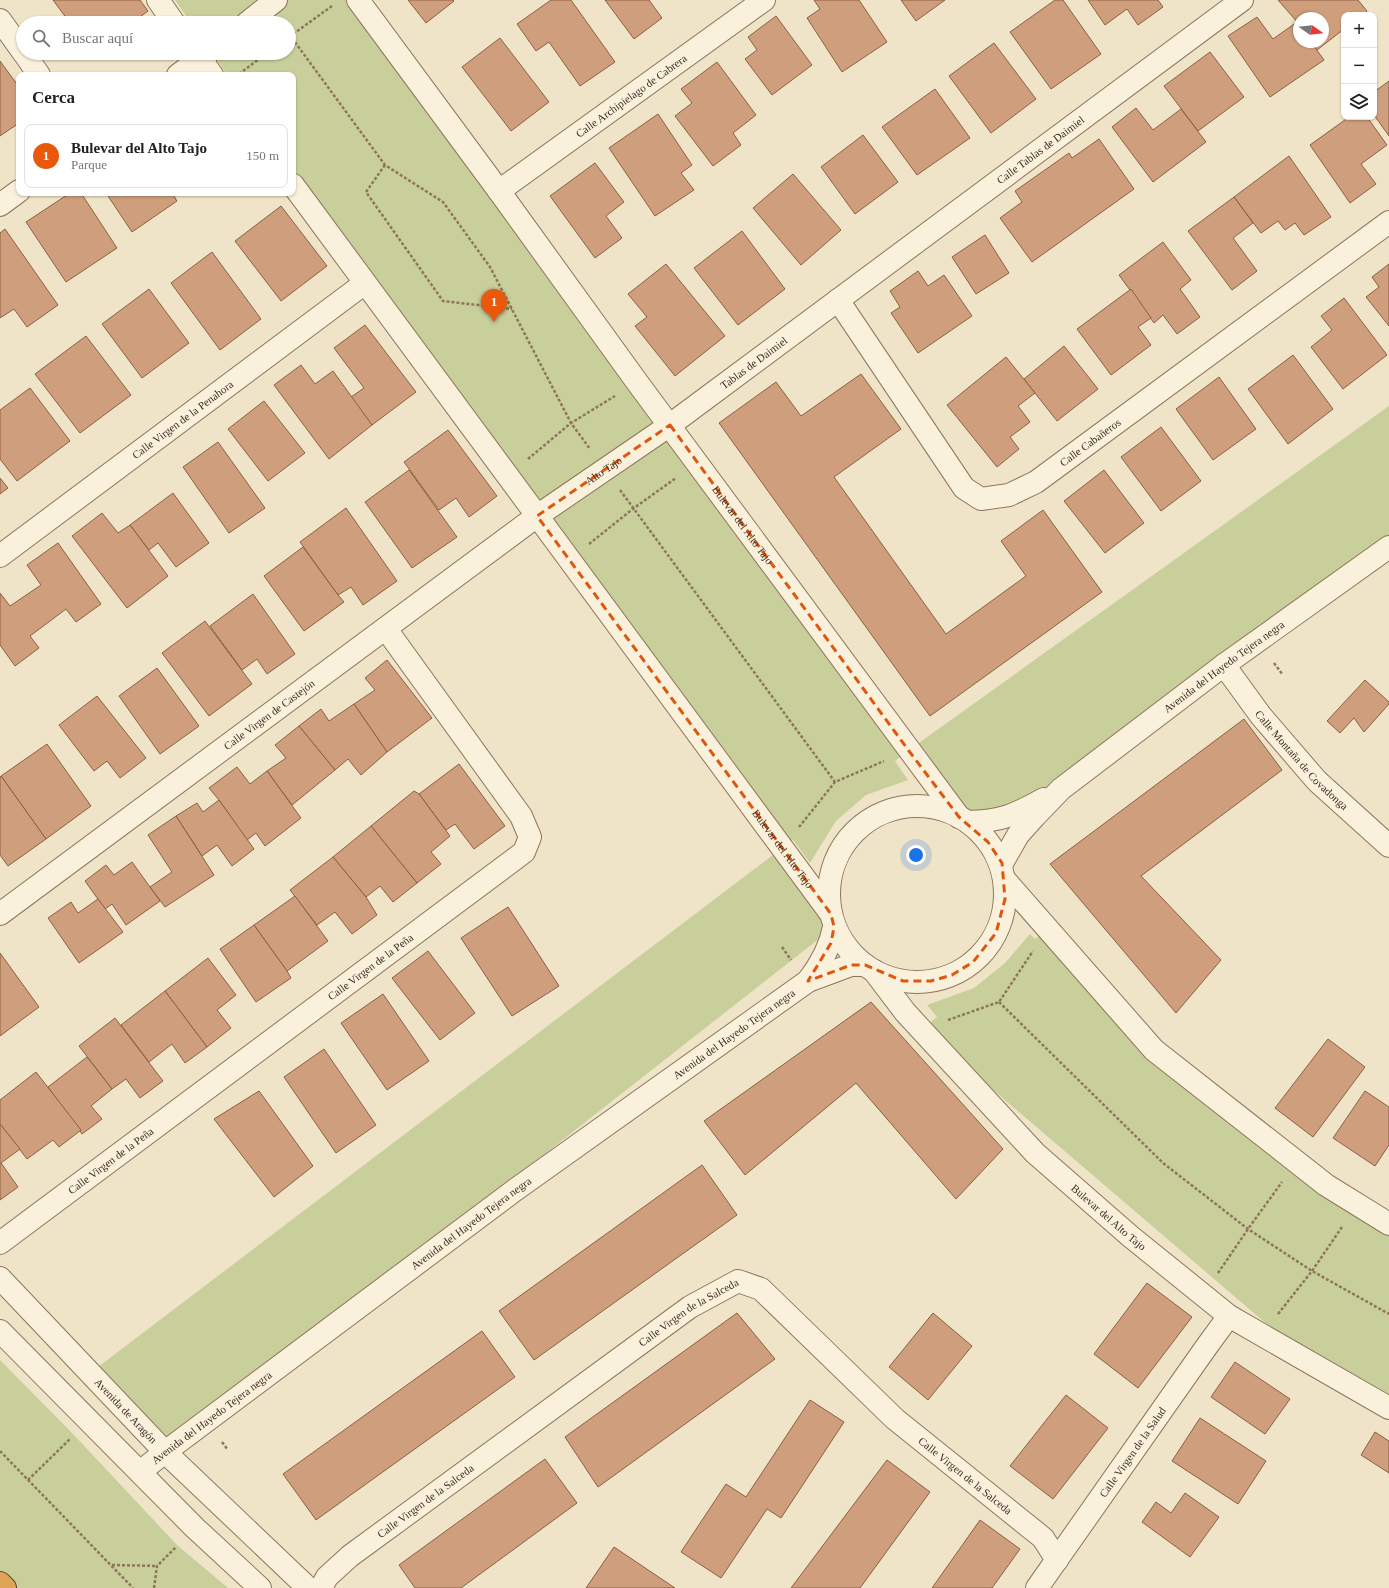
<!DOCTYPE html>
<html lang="es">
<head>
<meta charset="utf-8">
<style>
	body { margin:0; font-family:"Times New Roman",serif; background:#f2f2f2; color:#222 }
	.controls { position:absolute; right:12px; top:12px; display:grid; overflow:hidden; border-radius:8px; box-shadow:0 1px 3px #0004 }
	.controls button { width:36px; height:36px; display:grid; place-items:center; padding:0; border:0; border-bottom:1px solid #e0e0e0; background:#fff; color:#222; font:20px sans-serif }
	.compass { position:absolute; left:1293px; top:12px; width:36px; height:36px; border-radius:50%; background:#fff; box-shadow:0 1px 3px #0004; rotate:104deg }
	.you { position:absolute; left:916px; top:855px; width:14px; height:14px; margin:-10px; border:3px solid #fff; border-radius:50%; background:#1a73e8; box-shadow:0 0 0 6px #1a73e833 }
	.badge { display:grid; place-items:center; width:26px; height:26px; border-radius:50%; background:#ea580c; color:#fff; font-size:13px; font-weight:700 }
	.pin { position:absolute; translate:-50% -33px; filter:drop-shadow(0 1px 2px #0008) }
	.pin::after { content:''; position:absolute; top:21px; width:14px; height:12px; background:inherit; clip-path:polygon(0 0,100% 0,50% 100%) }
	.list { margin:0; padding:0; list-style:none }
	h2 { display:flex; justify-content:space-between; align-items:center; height:52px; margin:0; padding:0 16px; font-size:17px }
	h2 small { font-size:13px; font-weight:400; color:#767676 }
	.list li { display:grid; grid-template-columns:26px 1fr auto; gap:12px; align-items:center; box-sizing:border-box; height:64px; margin:0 8px 8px; padding:0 8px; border:1px solid #e0e0e0; border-radius:8px }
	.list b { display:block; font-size:15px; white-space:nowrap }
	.list p { margin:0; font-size:13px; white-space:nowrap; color:#767676 }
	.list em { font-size:13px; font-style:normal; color:#767676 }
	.icon { flex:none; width:22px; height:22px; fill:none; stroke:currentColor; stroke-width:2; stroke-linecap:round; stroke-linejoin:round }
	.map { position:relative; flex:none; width:1389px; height:1588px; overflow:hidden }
	.search { position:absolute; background:#fff; box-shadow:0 1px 3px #0004; left:16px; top:16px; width:280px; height:44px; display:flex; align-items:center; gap:10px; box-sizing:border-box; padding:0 14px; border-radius:22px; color:#767676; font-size:15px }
	.panel { position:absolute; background:#fff; box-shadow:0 1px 3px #0004; left:16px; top:72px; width:280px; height:124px; border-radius:8px }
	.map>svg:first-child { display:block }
	.green { fill:#c9cf9b }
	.building { fill:#cf9f7d; stroke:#8d5f41 }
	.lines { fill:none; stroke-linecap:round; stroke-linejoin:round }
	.minor-casing { stroke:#8d765c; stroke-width:24 }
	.highway-casing { stroke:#5b4430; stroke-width:24 }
	.path { stroke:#8d765c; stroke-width:2.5; stroke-dasharray:3 2; stroke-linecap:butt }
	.minor { stroke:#faf1dc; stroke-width:22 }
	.highway { stroke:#e0a458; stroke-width:22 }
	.marked { fill:none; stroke:#df570d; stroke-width:3; stroke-dasharray:8 5; stroke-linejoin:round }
	.labels { text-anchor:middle; stroke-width:4; stroke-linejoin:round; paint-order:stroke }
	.street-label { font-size:11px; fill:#3d2e20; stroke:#f7eed8 }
</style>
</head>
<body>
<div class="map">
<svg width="1389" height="1588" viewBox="0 0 1389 1588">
	<rect width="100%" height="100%" fill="#f0e4c8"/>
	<!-- green -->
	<g class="green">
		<polygon points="175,0 347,0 909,750 1389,406 1389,547 1061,789 968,822 908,751 895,761 908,780 866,795 836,821 810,863 793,840 783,848 834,927 165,1452 90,1373 782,848 508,476 293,169 293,75 227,75 212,53 289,53 289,23 191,23"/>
		<polygon points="1048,929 1154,1050 1389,1220 1389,1402 1269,1326 922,1029 937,1017 927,1005 974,988 1005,963 1030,934 1035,939"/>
		<polygon points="0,1360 74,1435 177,1545 228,1588 5,1588 0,1583"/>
	</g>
	<!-- building -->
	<g class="building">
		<polygon points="53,0 140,0 148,11 132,23 70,23"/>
		<polygon points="408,0 453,0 454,1 426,23"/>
		<polygon points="551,0 571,0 615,62 580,86 549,42 536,51 517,24"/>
		<polygon points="605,0 649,0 662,18 634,39"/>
		<polygon points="814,0 859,0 887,42 842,72 807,18 820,9"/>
		<polygon points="901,0 945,0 916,21"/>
		<polygon points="1055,0 1063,0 1101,54 1051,89 1010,32"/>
		<polygon points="1088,0 1158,0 1163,7 1138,25 1127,9 1105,25"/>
		<polygon points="1278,0 1358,0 1367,11 1363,15 1344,15 1344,29 1317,50 1311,42 1323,42 1323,18 1299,18 1299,24"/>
		<polygon points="776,16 812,65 772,95 745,59 757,50 748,37"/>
		<polygon points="1257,17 1273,39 1297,22 1299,24 1299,42 1311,42 1324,60 1270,97 1228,36"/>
		<polygon points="500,38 549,102 511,131 462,67"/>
		<polygon points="994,43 1036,99 991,133 949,76"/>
		<polygon points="1210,52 1244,97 1198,131 1164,86"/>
		<polygon points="0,61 19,87 19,123 0,136"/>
		<polygon points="717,62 756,115 733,133 741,145 713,166 675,116 692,103 681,89"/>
		<polygon points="1389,81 1389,136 1374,115 1374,92"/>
		<polygon points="935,89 970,138 917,175 882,127"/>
		<polygon points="1136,108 1153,130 1181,109 1206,142 1153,182 1112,127"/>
		<polygon points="658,114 692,165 681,173 694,190 655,216 609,148"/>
		<polygon points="1349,117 1367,117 1387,145 1361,164 1376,184 1350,203 1310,145"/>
		<polygon points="863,135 898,182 855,214 821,167"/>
		<polygon points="1099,139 1134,189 1032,262 1000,218 1022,202 1015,191 1069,153 1072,158"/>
		<polygon points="1289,156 1331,217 1304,235 1295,223 1285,230 1278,221 1261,233 1234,197"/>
		<polygon points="595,163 624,202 606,216 622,238 595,258 550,196"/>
		<polygon points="793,174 841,230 801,265 753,208"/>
		<polygon points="70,193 81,193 117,248 66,282 26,222"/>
		<polygon points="106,193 172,193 177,201 132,232"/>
		<polygon points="1234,197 1253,223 1233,238 1257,271 1232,290 1188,231"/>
		<polygon points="281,206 327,266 281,301 235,241"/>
		<polygon points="5,229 58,305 27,327 14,309 0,318 0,233"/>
		<polygon points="742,231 785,289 738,325 694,268"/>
		<polygon points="985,235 1009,273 976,294 952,257"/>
		<polygon points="1163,242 1191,280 1180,289 1200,317 1177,334 1163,315 1154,323 1119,275"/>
		<polygon points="212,252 261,319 220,350 171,283"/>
		<polygon points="666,264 725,336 675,376 635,326 647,317 628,294"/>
		<polygon points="1389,264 1389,326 1366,297 1379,287 1372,277"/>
		<polygon points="918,271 928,286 944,275 972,316 918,353 891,313 900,307 890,291"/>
		<polygon points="149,289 189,343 142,378 102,324"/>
		<polygon points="1131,289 1151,318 1138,327 1151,345 1111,375 1077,329"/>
		<polygon points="1344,298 1387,355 1343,389 1311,347 1332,330 1321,316"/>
		<polygon points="365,325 416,392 372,425 351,397 364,388 334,348"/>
		<polygon points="86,336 131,395 80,433 35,374"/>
		<polygon points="1064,346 1098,389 1057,421 1024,379"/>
		<polygon points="1293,355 1333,409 1288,444 1248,389"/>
		<polygon points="1006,357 1035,393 1018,406 1030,422 1010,437 1019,449 997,467 947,405"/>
		<polygon points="301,365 315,384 333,371 372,425 329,459 274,385"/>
		<polygon points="861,374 901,429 834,477 946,634 1026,576 1001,541 1043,510 1102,592 930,716 719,423 776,382 801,416"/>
		<polygon points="1219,377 1256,429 1213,460 1176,409"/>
		<polygon points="30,388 70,441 17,481 0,459 0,410"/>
		<polygon points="264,401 305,453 268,481 228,429"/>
		<polygon points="1161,427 1201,481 1161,511 1121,457"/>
		<polygon points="448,430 497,496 469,517 456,498 439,510 404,462"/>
		<polygon points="218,442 265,508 229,533 183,467"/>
		<polygon points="409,470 457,537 412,568 365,502"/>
		<polygon points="1104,470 1144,523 1105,553 1064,501"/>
		<polygon points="0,478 8,488 0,494"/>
		<polygon points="173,493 209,543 176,567 158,543 149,550 130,525"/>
		<polygon points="346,508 397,581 363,605 351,587 338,595 300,542"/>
		<polygon points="102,513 118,533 130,525 168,576 127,608 72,536"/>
		<polygon points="58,543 101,604 76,622 66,609 30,636 39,648 15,666 0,645 0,593 10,606 41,585 27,565"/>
		<polygon points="303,547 338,595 344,602 304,631 264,576"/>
		<polygon points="253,594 295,654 267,674 257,659 242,670 210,626"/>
		<polygon points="205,621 252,684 209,716 162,653"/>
		<polygon points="387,660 432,718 387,752 354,704 375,690 365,678"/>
		<polygon points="157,668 199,726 160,754 119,696"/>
		<polygon points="1365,680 1389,702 1389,704 1364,732 1354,718 1340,733 1327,721"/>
		<polygon points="97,696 146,758 120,778 107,761 94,771 59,725"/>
		<polygon points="354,704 387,752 361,775 348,759 335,770 299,726 321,709 329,721"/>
		<polygon points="1244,719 1282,770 1141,876 1221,960 1176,1013 1050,864"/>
		<polygon points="299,726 335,770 292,805 267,771 286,758 275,745"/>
		<polygon points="47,744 91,806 46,839 1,776"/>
		<polygon points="459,764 505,826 474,849 455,824 446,830 419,794"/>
		<polygon points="237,767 250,784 267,771 301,818 265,846 256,833 247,840 219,800 209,788"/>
		<polygon points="1,776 46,839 8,866 0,855 0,777"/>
		<polygon points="414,791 419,794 450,836 431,852 441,864 417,883 371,826"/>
		<polygon points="219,800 254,849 232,866 217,845 202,856 176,816 197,803 203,812"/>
		<polygon points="176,816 214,875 165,907 150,887 172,872 148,835"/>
		<polygon points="371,826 417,883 393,902 380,886 366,897 333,857"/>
		<polygon points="333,857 366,897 377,915 352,934 335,912 317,925 290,890"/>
		<polygon points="132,862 160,901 126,925 112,904 105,909 85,881 106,865 114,875"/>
		<polygon points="295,896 328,941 287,971 254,925"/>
		<polygon points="98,899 123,932 79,963 48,918 71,902 78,913"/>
		<polygon points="508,907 559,986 512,1016 461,938"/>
		<polygon points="254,925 287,971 291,978 256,1002 220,949"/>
		<polygon points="428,951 475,1013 440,1040 392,978"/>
		<polygon points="0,953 39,1007 0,1036"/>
		<polygon points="208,958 236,995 217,1010 231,1028 207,1047 165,991"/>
		<polygon points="165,991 207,1047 185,1063 172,1044 149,1062 121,1025"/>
		<polygon points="383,994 429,1061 387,1090 341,1023"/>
		<polygon points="871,1002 1003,1149 956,1199 856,1083 745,1175 704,1121"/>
		<polygon points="115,1018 163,1081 140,1098 126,1079 112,1089 79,1046"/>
		<polygon points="1328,1039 1365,1067 1313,1137 1275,1108"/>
		<polygon points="324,1049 376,1125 336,1153 284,1077"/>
		<polygon points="87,1057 112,1089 91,1106 102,1119 82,1134 48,1087"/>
		<polygon points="36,1072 81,1130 59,1147 53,1140 27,1159 0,1124 0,1100"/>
		<polygon points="259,1091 313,1166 274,1197 214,1119"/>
		<polygon points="1365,1091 1389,1107 1389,1145 1375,1166 1333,1138"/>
		<polygon points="0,1124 20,1149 1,1163 18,1187 0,1200"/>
		<polygon points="702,1165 737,1215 534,1360 499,1311"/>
		<polygon points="1147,1283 1192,1317 1138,1388 1094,1354"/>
		<polygon points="737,1313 775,1359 598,1487 565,1437"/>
		<polygon points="933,1313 972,1346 928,1400 889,1367"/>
		<polygon points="482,1331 515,1377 316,1520 283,1474"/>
		<polygon points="1235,1362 1290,1399 1265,1434 1211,1397"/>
		<polygon points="1066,1395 1108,1428 1053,1499 1010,1466"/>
		<polygon points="810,1400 844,1422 781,1518 767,1509 721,1578 681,1552 726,1484 746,1497"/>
		<polygon points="1200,1418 1266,1461 1238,1504 1172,1461"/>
		<polygon points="1375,1432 1389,1441 1389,1473 1361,1455"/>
		<polygon points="545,1459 577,1503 461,1588 415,1588 399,1565"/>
		<polygon points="887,1460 930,1492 860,1588 791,1588"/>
		<polygon points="1185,1493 1219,1517 1190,1557 1142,1522 1156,1502 1171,1513"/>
		<polygon points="980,1520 1020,1549 992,1588 932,1588"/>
		<polygon points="614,1547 675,1588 586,1588"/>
	</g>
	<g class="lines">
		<defs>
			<g id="minor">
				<polyline points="158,0 174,23"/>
				<path id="s1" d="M358,0l141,191 138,191 322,435"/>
				<polyline points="0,20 23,52"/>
				<polyline points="247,23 276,0"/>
				<polyline points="24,53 39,75"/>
				<polyline points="196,53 212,75"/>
				<polyline points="178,75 208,53"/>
				<path id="s2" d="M293,185l538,729"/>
				<path id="s3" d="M499,191l265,-191"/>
				<polyline points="0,205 19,191"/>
				<path id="s4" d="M838,300l126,188 17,11 28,-4 27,-13 353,-260"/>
				<path id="s5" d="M0,556l365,-273"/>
				<path id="s6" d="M1224,665l37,51 56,65 72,65"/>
				<circle cx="917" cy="894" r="88"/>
				<path d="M968,822c34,-1 47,-7 76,-23"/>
				<path id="s7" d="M1002,863l16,-28 17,-19 26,-27 163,-124 165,-118"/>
				<polyline points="1004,879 1154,1050 1326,1185 1389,1224"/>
				<path id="s8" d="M0,914l537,-398 133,-91 572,-425"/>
				<path id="s9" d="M874,971l31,41 130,141 95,83 99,80 160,92"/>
				<path d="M808,981c13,-17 22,-33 26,-54"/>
				<path id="s10" d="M0,1243l524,-391 6,-15 -9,-21 -135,-187"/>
				<path id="s11" d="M0,1278l165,174 143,136"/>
				<polyline points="0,1331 195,1528 260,1588"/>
				<path id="s12" d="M140,1472l25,-20 350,-262 293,-209 43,-16h14"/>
				<path id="s13" d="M321,1588l6,-11 23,-21 340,-249 48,-26 23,8 134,130 148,119 14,22"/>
				<path id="s14" d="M1037,1588l170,-242 22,-30"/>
			</g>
			<polyline id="highway" points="0,1583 5,1588"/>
		</defs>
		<!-- minor casing -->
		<use href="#minor" class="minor-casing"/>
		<!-- highway casing -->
		<use href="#highway" class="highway-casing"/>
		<!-- path -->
		<g class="path">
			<polyline points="289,34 385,165 443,202 490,267 571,423 590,449"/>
			<polyline points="289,37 332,6"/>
			<polyline points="239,74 267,53"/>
			<polyline points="385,165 366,192 443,301 512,309"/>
			<polyline points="528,459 571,423 615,396"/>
			<polyline points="620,490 835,782"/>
			<polyline points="589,544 634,508 676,478"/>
			<polyline points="1274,663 1283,675"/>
			<polyline points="799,827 835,782 884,761"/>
			<polyline points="782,947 791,960"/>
			<polyline points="999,1002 1163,1163 1248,1229 1312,1271 1389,1314"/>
			<polyline points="948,1020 999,1002 1033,951"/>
			<polyline points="1218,1273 1248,1229 1282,1182"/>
			<polyline points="1278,1314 1312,1271 1342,1227"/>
			<polyline points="222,1442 228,1450"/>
			<polyline points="0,1451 133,1588"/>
			<polyline points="28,1480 71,1438"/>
			<polyline points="112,1565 157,1566"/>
			<polyline points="154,1588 157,1566 176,1547"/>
		</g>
		<!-- minor -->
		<use href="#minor" class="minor"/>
		<!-- highway -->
		<use href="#highway" class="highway"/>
	</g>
	<!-- marked area -->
	<path class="marked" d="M670,425l239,326 50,66 29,25 14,21 3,36 -9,34 -23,29 -21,13 -21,6h-28l-38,-16h-14l-43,16 23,-38 3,-16 -3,-13 -294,-398z"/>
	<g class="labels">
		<!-- street labels -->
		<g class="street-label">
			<text dy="4" stroke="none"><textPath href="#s3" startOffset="163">Calle Archipielago de Cabrera</textPath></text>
			<text dy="4" stroke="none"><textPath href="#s8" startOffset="1291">Calle Tablas de Daimiel</textPath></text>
			<text dy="4" stroke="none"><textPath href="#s8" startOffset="934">Tablas de Daimiel</textPath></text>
			<text dy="4" stroke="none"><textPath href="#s5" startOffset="228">Calle Virgen de la Penahora</textPath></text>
			<text dy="4" stroke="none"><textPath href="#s4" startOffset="372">Calle Cabañeros</textPath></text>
			<text dy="4" stroke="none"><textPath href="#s8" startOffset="749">Alto Tajo</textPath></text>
			<text dy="4" stroke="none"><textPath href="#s1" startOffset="651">Bulevar del Alto Tajo</textPath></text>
			<text dy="4" stroke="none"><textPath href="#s7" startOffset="299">Avenida del Hayedo Tejera negra</textPath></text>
			<text dy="4" stroke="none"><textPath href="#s8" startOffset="335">Calle Virgen de Castejón</textPath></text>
			<text dy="4" stroke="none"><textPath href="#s6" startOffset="123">Calle Montaña de Covadonga</textPath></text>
			<text dy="4" stroke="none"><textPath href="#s2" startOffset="825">Bulevar del Alto Tajo</textPath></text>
			<text dy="4" stroke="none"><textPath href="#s10" startOffset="462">Calle Virgen de la Peña</textPath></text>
			<text dy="4" stroke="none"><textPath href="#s12" startOffset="738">Avenida del Hayedo Tejera negra</textPath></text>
			<text dy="4" stroke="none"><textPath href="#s10" startOffset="138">Calle Virgen de la Peña</textPath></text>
			<text dy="4" stroke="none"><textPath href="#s9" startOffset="341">Bulevar del Alto Tajo</textPath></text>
			<text dy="4" stroke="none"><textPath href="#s12" startOffset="414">Avenida del Hayedo Tejera negra</textPath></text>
			<text dy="4" stroke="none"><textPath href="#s13" startOffset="461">Calle Virgen de la Salceda</textPath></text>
			<text dy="4" stroke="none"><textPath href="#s11" startOffset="183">Avenida de Aragón</textPath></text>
			<text dy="4" stroke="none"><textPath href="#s12" startOffset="90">Avenida del Hayedo Tejera negra</textPath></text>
			<text dy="4" stroke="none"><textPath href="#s14" startOffset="166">Calle Virgen de la Salud</textPath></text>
			<text dy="4" stroke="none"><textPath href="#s13" startOffset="821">Calle Virgen de la Salceda</textPath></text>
			<text dy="4" stroke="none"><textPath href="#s13" startOffset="137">Calle Virgen de la Salceda</textPath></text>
		</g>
	</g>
</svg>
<div class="controls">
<button>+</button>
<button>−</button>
<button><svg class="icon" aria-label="layers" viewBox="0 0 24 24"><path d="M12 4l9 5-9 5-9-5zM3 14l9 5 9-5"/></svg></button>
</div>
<svg class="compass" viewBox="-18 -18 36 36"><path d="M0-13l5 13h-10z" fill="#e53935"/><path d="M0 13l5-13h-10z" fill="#767676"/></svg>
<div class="you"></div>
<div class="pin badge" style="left:494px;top:322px">1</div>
<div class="search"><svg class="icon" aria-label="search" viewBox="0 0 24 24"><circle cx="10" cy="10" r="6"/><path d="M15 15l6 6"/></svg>Buscar aquí</div>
<section class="panel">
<h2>Cerca<small></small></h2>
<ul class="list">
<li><span class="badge">1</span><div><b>Bulevar del Alto Tajo</b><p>Parque</p></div><em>150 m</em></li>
</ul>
</section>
</div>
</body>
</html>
